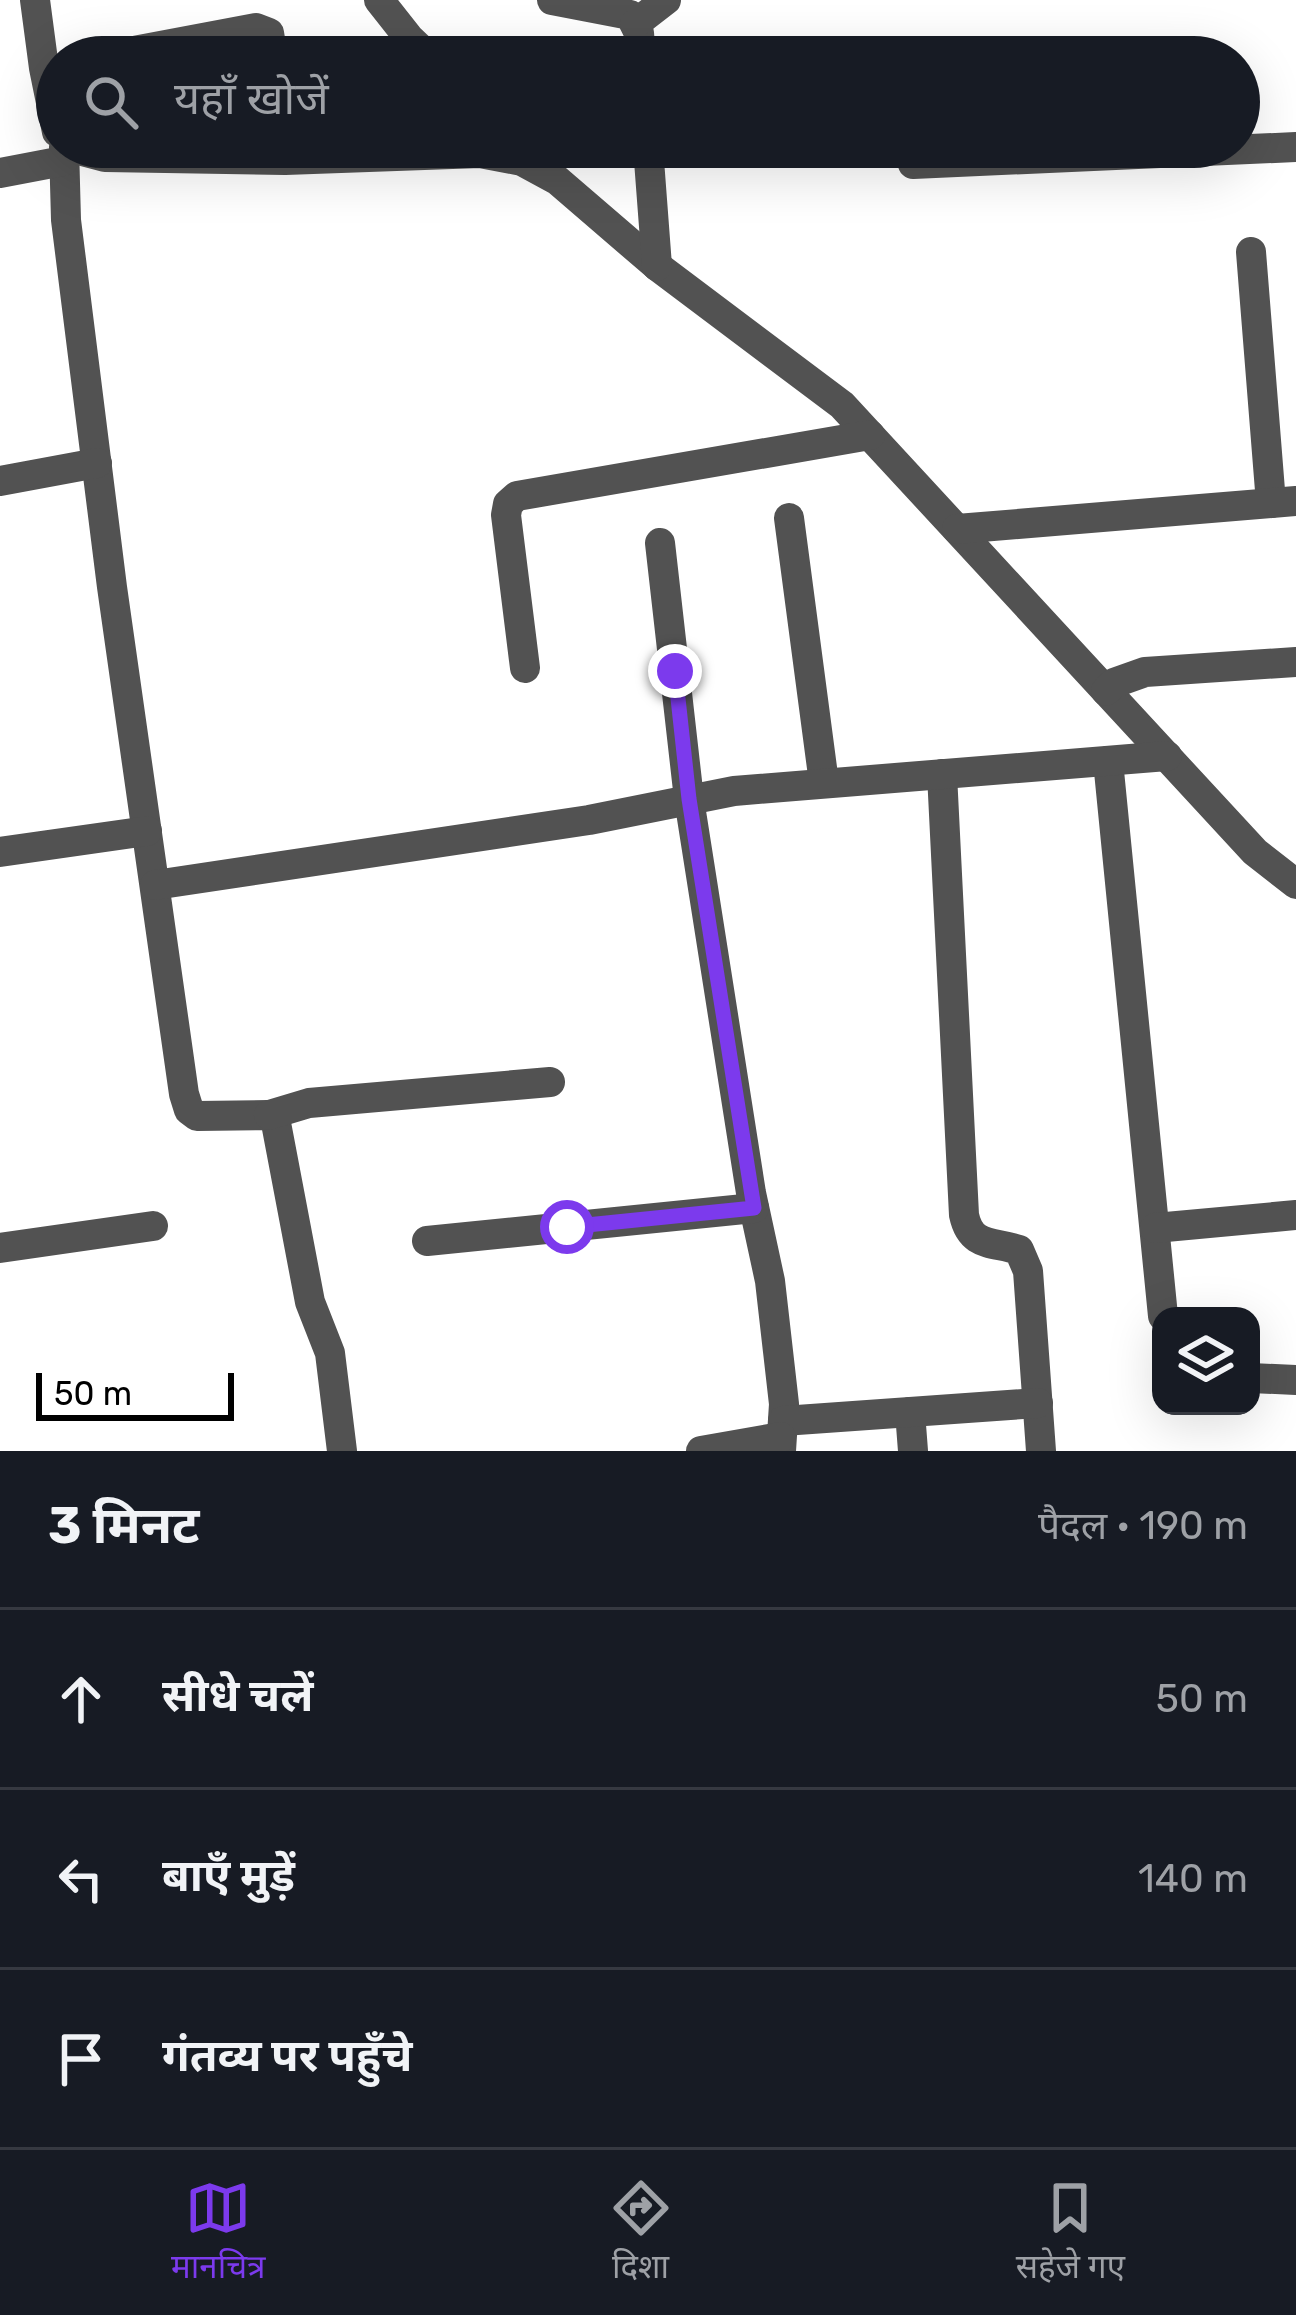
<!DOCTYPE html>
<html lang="hi">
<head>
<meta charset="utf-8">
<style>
	body { margin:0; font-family:Rubik,"Noto Sans Devanagari",sans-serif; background:#242831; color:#f1f3f6 }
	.controls { position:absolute; right:36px; bottom:36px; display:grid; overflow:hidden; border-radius:24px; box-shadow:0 12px 48px #0002 }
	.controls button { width:108px; height:108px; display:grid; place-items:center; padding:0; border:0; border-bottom:3px solid #363941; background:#171b24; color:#f1f3f6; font:60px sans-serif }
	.scale { position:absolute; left:36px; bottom:30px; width:198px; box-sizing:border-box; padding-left:12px; border:6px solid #000; border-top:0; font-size:33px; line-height:42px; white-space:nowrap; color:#000; -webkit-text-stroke:9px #fff; paint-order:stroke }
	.stop { position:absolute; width:36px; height:36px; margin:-27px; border:9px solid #7c3aed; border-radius:50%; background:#fff }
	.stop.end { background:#7c3aed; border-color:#fff; box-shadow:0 3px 12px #0008 }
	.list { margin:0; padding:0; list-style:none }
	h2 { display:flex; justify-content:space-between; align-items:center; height:156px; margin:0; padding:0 48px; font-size:51px }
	h2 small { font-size:39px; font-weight:400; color:#9ea1a6 }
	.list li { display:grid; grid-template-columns:78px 1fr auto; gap:36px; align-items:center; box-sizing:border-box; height:180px; padding:0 48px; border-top:3px solid #363941 }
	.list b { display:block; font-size:45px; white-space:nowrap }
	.list em { font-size:39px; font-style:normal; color:#9ea1a6 }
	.icon { flex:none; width:66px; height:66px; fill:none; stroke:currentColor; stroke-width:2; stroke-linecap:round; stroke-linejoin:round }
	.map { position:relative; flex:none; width:1296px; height:1451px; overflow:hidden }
	.search { position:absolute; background:#171b24; box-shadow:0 12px 48px #0002; left:36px; right:36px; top:36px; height:132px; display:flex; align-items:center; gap:30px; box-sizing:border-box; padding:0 42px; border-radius:66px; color:#9ea1a6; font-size:45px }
	.sheet { height:696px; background:#171b24 }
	nav { display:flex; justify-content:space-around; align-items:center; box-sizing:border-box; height:168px; border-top:3px solid #363941; background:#171b24; font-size:33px; color:#9ea1a6 }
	nav a { display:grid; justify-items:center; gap:6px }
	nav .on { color:#7c3aed }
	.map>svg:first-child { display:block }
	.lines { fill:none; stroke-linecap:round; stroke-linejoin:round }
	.minor { stroke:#525252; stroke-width:30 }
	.route { stroke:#7c3aed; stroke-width:15 }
</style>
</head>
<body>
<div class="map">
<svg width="1296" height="1451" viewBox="0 0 1296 1451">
	<rect width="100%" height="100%" fill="#fff"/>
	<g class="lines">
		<!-- minor -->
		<g class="minor">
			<polyline points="35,0 44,68 57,132"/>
			<polyline points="379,0 409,38 429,57"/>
			<polyline points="552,0 630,15 639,33 641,57"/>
			<polyline points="635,24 666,0"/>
			<polyline points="102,57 256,28 269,33 273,57"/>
			<polyline points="64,147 66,220 112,587 184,1094 189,1110 197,1116 269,1115 276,1123 310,1302 330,1353 342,1451"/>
			<polyline points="67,147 105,157 285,160 480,153 522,161 557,180 657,266 842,405 1255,852 1296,884"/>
			<polyline points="648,147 657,266"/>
			<polyline points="913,164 1296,147"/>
			<polyline points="0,173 63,161"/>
			<polyline points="1251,252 1271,503"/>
			<polyline points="0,481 97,463"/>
			<polyline points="789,518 824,783"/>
			<polyline points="957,529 1296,501"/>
			<polyline points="660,543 689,799 751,1193 770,1281 784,1404 781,1451"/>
			<polyline points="525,668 506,515 508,504 517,496 870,435"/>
			<polyline points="1106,691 1114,683 1145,672 1296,662"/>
			<polyline points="1108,761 1163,1316"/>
			<path d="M942,774l22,441c7,33 29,26 55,35l9,21 13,180"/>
			<polyline points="0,852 147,831"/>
			<polyline points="155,885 589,820 734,791 1167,756"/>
			<polyline points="269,1115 309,1103 550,1082"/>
			<polyline points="1155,1228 1296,1215"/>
			<polyline points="427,1241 754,1208"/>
			<polyline points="0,1248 153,1226"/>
			<polyline points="1251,1378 1296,1380"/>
			<polyline points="910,1412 913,1451"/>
			<polyline points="783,1421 1038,1403"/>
			<polyline points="701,1451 781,1437"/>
		</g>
	</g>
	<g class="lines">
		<!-- route -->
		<polyline class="route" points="567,1227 754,1208 689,799 675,671"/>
	</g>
</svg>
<div class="controls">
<button><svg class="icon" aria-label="layers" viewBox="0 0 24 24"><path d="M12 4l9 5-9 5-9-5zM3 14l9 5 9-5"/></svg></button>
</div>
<div class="scale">50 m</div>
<div class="stop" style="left:567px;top:1227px"></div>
<div class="stop end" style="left:675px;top:671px"></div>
<div class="search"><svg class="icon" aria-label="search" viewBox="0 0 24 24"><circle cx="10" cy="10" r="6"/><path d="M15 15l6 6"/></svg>यहाँ खोजें</div>
</div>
<section class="sheet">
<h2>3 मिनट<small>पैदल · 190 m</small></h2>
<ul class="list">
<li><svg class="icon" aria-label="ahead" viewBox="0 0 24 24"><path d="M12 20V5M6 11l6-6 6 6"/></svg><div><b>सीधे चलें</b></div><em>50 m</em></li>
<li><svg class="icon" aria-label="left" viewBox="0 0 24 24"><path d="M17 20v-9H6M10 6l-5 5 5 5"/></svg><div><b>बाएँ मुड़ें</b></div><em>140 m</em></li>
<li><svg class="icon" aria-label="arrive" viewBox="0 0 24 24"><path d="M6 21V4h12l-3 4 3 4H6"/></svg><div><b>गंतव्य पर पहुँचे</b></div></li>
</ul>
</section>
<nav>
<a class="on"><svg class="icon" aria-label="map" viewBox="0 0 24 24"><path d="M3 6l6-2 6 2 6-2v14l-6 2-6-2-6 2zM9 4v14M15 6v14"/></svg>मानचित्र</a>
<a><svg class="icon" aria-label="directions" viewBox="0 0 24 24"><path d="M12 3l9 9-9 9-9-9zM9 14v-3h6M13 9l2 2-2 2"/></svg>दिशा</a>
<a><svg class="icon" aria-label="saved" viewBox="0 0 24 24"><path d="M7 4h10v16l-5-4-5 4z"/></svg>सहेजे गए</a>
</nav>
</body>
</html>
